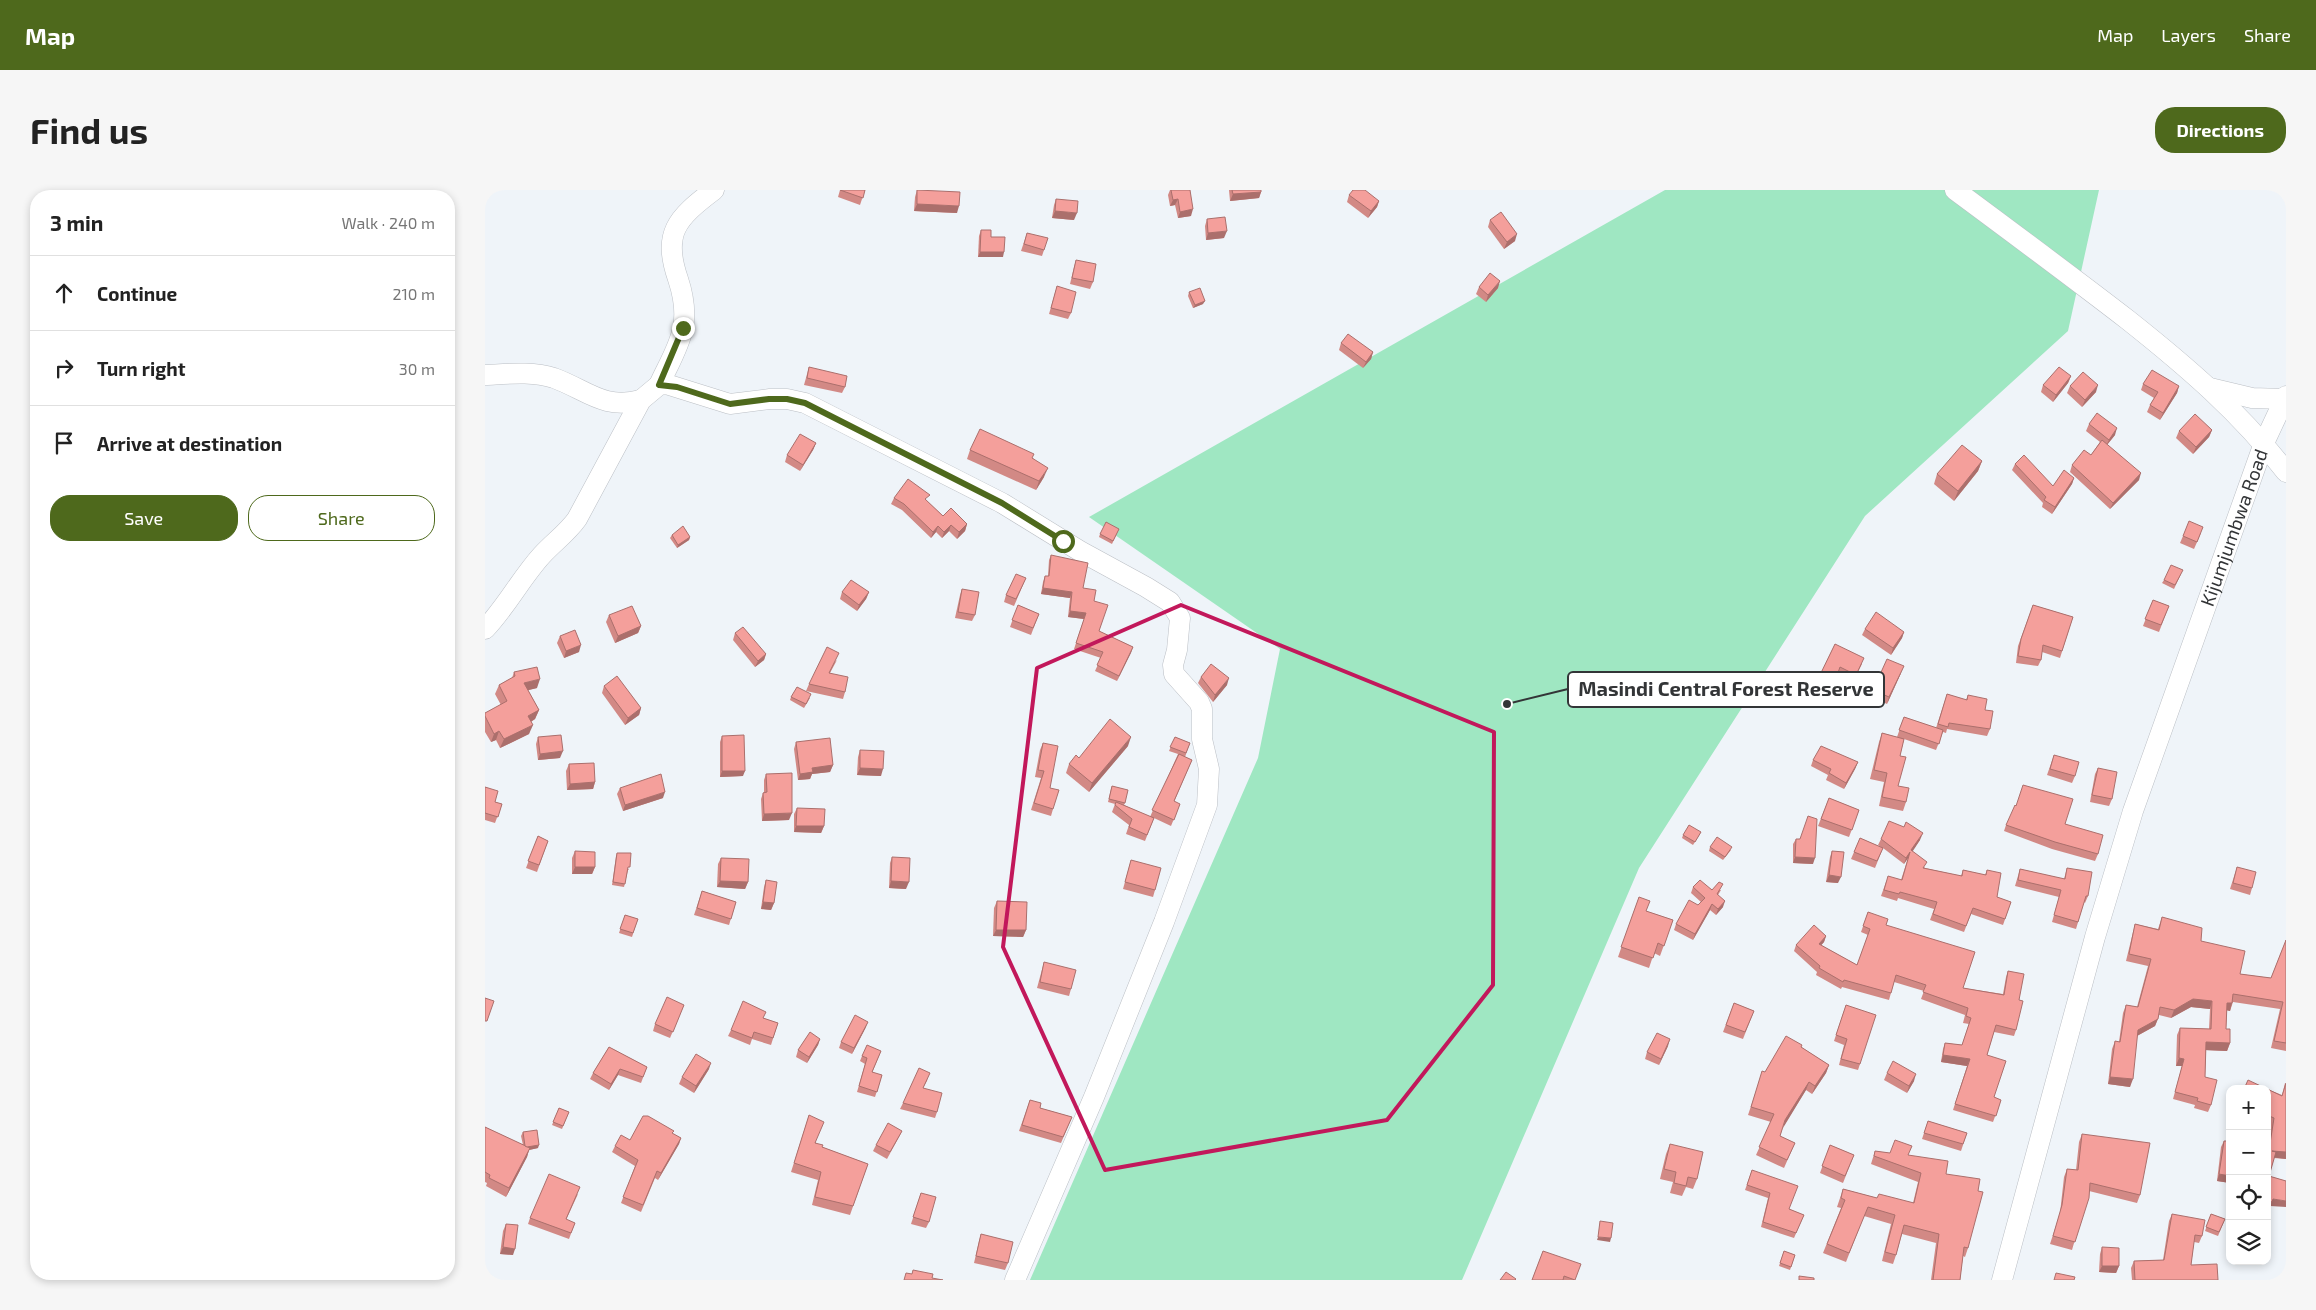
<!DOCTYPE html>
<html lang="en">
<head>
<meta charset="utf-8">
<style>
	body { margin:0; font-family:"Exo 2",sans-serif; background:#f6f6f6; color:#222 }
	.controls { position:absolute; right:15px; bottom:15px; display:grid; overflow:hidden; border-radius:10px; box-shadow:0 2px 8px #0003 }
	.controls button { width:45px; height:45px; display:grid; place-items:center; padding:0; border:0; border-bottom:1px solid #e0e0e0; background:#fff; color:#222; font:25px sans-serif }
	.stop { position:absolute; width:15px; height:15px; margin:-11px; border:4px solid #4e691c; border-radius:50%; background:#fff }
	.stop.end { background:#4e691c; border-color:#fff; box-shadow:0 1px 5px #0008 }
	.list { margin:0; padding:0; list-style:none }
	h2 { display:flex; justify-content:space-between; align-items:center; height:65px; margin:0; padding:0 20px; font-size:21px }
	h2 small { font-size:16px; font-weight:400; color:#767676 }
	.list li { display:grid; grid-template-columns:32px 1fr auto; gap:15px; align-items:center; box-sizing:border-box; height:75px; padding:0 20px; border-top:1px solid #e0e0e0 }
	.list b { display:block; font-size:19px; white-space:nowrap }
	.list em { font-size:16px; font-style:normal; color:#767676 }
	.actions { display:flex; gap:10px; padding:15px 20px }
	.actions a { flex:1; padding:11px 0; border:1px solid #4e691c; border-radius:20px; text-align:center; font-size:18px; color:#4e691c }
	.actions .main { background:#4e691c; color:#fff }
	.icon { flex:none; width:28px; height:28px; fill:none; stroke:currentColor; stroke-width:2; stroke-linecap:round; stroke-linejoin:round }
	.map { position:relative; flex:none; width:1801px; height:1090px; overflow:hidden; border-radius:20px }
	header { display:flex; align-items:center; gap:30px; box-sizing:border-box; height:70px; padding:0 25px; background:#4e691c; color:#fff }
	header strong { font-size:24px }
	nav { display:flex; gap:28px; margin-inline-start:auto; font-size:18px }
	.intro { display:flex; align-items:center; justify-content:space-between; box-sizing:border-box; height:120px; padding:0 30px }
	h1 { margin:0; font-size:35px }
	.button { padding:12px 22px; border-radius:20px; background:#4e691c; color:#fff; font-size:18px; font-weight:700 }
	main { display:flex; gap:30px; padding:0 30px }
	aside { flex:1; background:#fff; border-radius:20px; box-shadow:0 2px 8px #0003 }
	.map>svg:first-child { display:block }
	.green { fill:#9fe7c2 }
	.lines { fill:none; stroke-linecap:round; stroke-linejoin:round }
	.minor-casing { stroke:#bbbfc5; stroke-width:21 }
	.minor { stroke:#fff; stroke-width:20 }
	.wall { fill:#d28985 }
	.shaded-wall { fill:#ab6f6c }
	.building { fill:#f49f9b; stroke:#ab6f6c }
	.route { stroke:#4e691c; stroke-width:6 }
	.marked { fill:none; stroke:#c2185b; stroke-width:4; stroke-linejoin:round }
	.labels { text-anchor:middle; stroke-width:4.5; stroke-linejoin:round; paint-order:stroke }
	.street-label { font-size:19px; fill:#333537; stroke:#fff }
	.leader { fill:none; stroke:#333537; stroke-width:2 }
	.callout-dot { fill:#333537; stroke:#fff; stroke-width:2 }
	.callout { fill:#fff; stroke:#333537; stroke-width:2 }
	.callout-label { font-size:20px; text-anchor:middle; font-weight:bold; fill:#333537 }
</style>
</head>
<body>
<header>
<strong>Map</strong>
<nav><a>Map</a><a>Layers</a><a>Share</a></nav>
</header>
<div class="intro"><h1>Find us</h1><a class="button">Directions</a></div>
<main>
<aside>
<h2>3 min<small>Walk · 240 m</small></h2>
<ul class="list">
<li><svg class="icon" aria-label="ahead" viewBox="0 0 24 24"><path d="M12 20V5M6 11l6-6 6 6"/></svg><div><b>Continue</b></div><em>210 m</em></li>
<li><svg class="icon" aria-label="right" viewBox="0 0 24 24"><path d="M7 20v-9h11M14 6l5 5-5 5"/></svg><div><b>Turn right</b></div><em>30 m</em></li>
<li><svg class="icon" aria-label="arrive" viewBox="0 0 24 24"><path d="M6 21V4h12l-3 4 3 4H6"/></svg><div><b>Arrive at destination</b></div></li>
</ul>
<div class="actions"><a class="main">Save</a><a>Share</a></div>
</aside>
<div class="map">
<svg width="1801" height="1090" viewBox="0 0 1801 1090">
	<rect width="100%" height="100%" fill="#eff4f9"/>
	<!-- green -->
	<polygon class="green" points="1180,0 1614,0 1583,141 1380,326 1154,678 977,1090 545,1090 773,568 795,459 604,327"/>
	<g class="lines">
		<defs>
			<g id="minor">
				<path d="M1470,0c58,43 116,86 173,130 58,46 113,93 158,152"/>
				<path d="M0,185c22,-1 47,-4 69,3 33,12 49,32 87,22"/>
				<path d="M174,195c8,-18 20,-37 24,-57 3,-16 0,-34 -5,-49 -16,-46 -1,-61 36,-89"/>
				<polyline points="1725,198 1767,208 1799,209"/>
				<path d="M0,439c22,-23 36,-51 57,-74 12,-13 25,-22 35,-36l64,-119 18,-15 7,-1 64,20 40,-5h17l18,4 197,100 78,48 66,36 24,15 10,16 -3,32 -4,15 1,9 25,28 3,7v30l7,30 -2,36 -43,117 -70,175 -79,183"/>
				<path id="s1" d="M1517,1090l93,-343 38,-126 131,-368 22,-47"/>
			</g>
		</defs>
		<!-- minor casing -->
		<use href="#minor" class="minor-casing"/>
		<!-- minor -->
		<use href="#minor" class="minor"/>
	</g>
	<!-- wall -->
	<g class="wall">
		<polygon points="355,0 380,0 375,15 353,7"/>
		<polygon points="432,0 472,23 429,21 430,7"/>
		<polygon points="685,0 705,0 706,26 693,28 690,15 685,16 683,5"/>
		<polygon points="744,0 776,0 776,2 774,8 745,11"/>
		<polygon points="864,5 894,11 892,17 883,28 862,12"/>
		<polygon points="571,9 589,30 567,28 569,15"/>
		<polygon points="722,29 739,48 721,50 720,36"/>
		<polygon points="1005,30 1030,51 1019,59 1003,37"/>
		<polygon points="496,40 518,67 493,67 494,46"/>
		<polygon points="542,43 559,60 557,66 536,61"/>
		<polygon points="591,70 608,92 605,99 585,94 589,77"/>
		<polygon points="572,96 586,123 583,129 564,124"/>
		<polygon points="994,97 1013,98 1001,112 991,104"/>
		<polygon points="704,102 718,114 708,118 703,106"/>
		<polygon points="856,153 888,162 886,169 878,178 854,160"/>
		<polygon points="324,177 360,197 357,203 319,195"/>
		<polygon points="1586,186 1583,193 1568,212 1556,202 1558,195"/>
		<polygon points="1658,194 1694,196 1692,203 1675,230 1662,222 1665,215 1669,208 1656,200"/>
		<polygon points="1585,196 1611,202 1597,217 1582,203"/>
		<polygon points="1604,234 1630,245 1622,255 1654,290 1625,319 1585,282 1587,275 1606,265 1615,252 1601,241"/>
		<polygon points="1727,240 1724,247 1708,264 1691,248 1694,241"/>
		<polygon points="331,253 328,260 315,281 300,272 302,265"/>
		<polygon points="485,260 548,268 559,287 551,300 482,269"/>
		<polygon points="1497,271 1493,281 1469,311 1449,294 1452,284"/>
		<polygon points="1530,274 1568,296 1589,288 1587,294 1567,324 1557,317 1558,313 1527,280"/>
		<polygon points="409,308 442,311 458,326 482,334 480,341 472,349 464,341 457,348 451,342 446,348 417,320 406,314"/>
		<polygon points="634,339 627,354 614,347 615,344"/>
		<polygon points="1716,343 1709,359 1695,353 1698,346"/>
		<polygon points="187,345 205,347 204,350 192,358 185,348"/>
		<polygon points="566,365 609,411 614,441 648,457 632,491 610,481 616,468 589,459 599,429 583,427 585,408 556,404 558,392 560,386 563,386 564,370"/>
		<polygon points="1696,384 1689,399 1677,393 1679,390"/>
		<polygon points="541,388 529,416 519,412 521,405"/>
		<polygon points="477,399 490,425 487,431 470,428 475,405"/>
		<polygon points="357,402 384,402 381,409 372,421 355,409"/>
		<polygon points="1668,410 1684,416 1674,442 1658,436"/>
		<polygon points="533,415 554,424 546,445 525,437"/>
		<polygon points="1548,415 1588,427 1575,468 1557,462 1556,470 1553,476 1531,473 1533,456"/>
		<polygon points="124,425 156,436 153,443 130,453 121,432"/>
		<polygon points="1380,439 1419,442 1417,448 1406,465 1377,445"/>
		<polygon points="250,443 281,464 279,470 270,477 248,450"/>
		<polygon points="75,446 94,462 79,468 72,453"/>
		<polygon points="1350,454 1377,474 1369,490 1353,483 1347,500 1331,494"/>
		<polygon points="352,470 345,483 360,502 358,509 321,501 324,494"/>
		<polygon points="29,482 52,498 43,500 54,520 50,529 46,532 44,544 15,558 11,550 6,552 0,542 0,523 16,515 10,504 14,495 27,488"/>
		<polygon points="1416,483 1402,514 1385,506 1388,500"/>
		<polygon points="716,487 742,495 728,512 713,493"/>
		<polygon points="119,496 156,518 154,525 140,535 117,503"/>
		<polygon points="1462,504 1481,510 1483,505 1500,520 1505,539 1502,546 1462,539 1461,543 1458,542 1451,560 1419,549 1415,566 1413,596 1421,612 1418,621 1394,616 1399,592 1385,589 1394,552 1397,543 1412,547 1419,527 1451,538"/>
		<polygon points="306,507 325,508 319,518 305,510"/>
		<polygon points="237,546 258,586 235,587 235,552"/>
		<polygon points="53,547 75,568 53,570 51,554"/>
		<polygon points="690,547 705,553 700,567 707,570 689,612 695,614 686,636 669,628 660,651 641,644 644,635 627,622 630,614 623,612 626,599 627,596 640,613 639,615 665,627 693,564 684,561"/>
		<polygon points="311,552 348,575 345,582 327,584 325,589 313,590 309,559"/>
		<polygon points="558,553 568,619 566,626 546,620 556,588 550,587 555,560"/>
		<polygon points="643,556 604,602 581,583 584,574 594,568"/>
		<polygon points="375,560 396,586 372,585 373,567"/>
		<polygon points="1569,565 1590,586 1587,593 1562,585"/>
		<polygon points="1328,570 1373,572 1370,579 1359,599 1341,590 1343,585 1326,576"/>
		<polygon points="84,574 110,592 108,599 82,600 81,581"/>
		<polygon points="1613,578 1627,609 1624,616 1605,612 1610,584"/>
		<polygon points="281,584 304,630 277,631 276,609 278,603 279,602 279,590"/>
		<polygon points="0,597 10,612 17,614 10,633 0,630"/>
		<polygon points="135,598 178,608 138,621 132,604"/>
		<polygon points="1344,608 1374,620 1364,647 1333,636"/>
		<polygon points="312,618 339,636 336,643 309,642 309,624"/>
		<polygon points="1580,634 1613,664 1610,671 1567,659 1519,641 1521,635"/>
		<polygon points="1419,637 1435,650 1427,661 1440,678 1476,686 1478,680 1500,685 1502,680 1512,707 1526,712 1518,735 1486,724 1479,742 1445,730 1449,719 1413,708 1412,711 1396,706 1401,692 1416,690 1423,668 1419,674 1398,658 1390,678 1366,669 1375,648 1396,657 1393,655 1396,649"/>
		<polygon points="1216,642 1208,655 1197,648 1198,645"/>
		<polygon points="53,646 63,651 52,682 41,678"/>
		<polygon points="1311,649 1315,649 1328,674 1308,673 1308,654"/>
		<polygon points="1225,657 1246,660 1238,670 1224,661"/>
		<polygon points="90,661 110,677 107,684 87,684 87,668"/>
		<polygon points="1347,661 1353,693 1341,692 1345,667"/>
		<polygon points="132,663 144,680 143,680 139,697 127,695 131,666"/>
		<polygon points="407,667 421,699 404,698 405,673"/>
		<polygon points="236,668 263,692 260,699 232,697 233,674"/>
		<polygon points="646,670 670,700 668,707 638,699"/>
		<polygon points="1752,677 1767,698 1765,705 1745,699"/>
		<polygon points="1582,678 1603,706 1600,713 1599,712 1591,739 1567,732 1574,707 1530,696 1535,679 1579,689"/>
		<polygon points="281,690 289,713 286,720 276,719 279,697"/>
		<polygon points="1208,697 1236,700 1233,705 1238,717 1231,725 1225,720 1208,750 1189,740 1191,734 1216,712 1206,703"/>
		<polygon points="217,701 251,712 244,735 209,725"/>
		<polygon points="1154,707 1161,721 1188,730 1175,766 1169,763 1164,778 1133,767"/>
		<polygon points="512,711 541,740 538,747 508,746 509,718"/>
		<polygon points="1383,722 1401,735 1478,798 1518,804 1521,787 1523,781 1534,810 1531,840 1529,846 1509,842 1502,865 1509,907 1516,910 1508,932 1468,920 1482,876 1456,872 1458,859 1460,853 1477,855 1484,834 1478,833 1480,825 1436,809 1439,801 1409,792 1404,810 1357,797 1356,799 1331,785 1332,782 1309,761 1311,755 1341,746 1339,752 1336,755 1372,775 1383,745 1376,742"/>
		<polygon points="140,725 153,729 147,747 134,743"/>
		<polygon points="1677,727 1716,751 1755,784 1786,788 1801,750 1801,861 1786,858 1795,819 1748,812 1745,821 1742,820 1741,839 1745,853 1742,861 1721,860 1720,887 1726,915 1723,922 1709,918 1710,915 1688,909 1697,876 1691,876 1692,845 1695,838 1724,839 1725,819 1706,817 1686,828 1674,825 1670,836 1652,846 1645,897 1623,894 1627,859 1630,851 1634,852 1638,823 1641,815 1652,817 1663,776 1641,771 1648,742 1650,734 1673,739"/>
		<polygon points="559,772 586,799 584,806 552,798"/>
		<polygon points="1249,813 1269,821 1258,849 1238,842"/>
		<polygon points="199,815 185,848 168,841 170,834"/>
		<polygon points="1361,815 1375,874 1373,880 1354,875 1359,855 1349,851"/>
		<polygon points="278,828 293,833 286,855 267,849 265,855 243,846 246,840"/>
		<polygon points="381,837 367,864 354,858 356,852"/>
		<polygon points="335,849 333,855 322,873 311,867 313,860"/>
		<polygon points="1317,855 1316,857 1344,875 1341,883 1327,904 1321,900 1298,937 1295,946 1310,953 1299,978 1271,965 1286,932 1263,925 1275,889 1280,882"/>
		<polygon points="1183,856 1174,875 1160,869 1162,862"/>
		<polygon points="124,857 162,877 156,893 133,885 124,900 105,889 108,883"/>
		<polygon points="396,861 387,883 397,885 390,907 372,902 380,874 375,871 377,866"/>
		<polygon points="224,879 209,903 194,894 197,887"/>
		<polygon points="1402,883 1429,891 1422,903 1399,890"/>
		<polygon points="443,889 438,898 452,922 450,928 415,919 418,913"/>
		<polygon points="1800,893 1801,969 1789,968 1784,986 1801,991 1784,1018 1782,1018 1782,959 1783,960 1786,935 1782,933 1782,899 1797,905"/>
		<polygon points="545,910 555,918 587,927 576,953 534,941"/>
		<polygon points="74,918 84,922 77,939 67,935"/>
		<polygon points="324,925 331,953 337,957 383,974 365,1025 327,1015 333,990 306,982"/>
		<polygon points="1443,931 1482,943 1476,961 1437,949"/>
		<polygon points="0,937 38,955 36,946 38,942 53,958 44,960 42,967 21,1007 1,996 2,993 0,992"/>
		<polygon points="417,941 414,947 402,969 388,961 391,955"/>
		<polygon points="188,944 196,948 194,954 173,990 170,988 156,1022 136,1013 150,976 127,962 130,956"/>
		<polygon points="1597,944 1655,1005 1652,1013 1604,1001 1587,1060 1565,1054 1575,1023 1579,987 1582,979 1591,980 1594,952"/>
		<polygon points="1739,951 1745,951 1745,993 1732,991 1736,957"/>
		<polygon points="1185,954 1212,989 1208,999 1201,997 1197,1006 1185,1003 1188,992 1175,989 1181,964"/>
		<polygon points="1345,955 1369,965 1358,993 1335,983"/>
		<polygon points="1390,961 1423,966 1461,984 1483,1058 1480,1067 1478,1066 1475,1090 1446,1090 1451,1053 1417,1044 1411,1065 1408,1074 1397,1071 1406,1034 1379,1026 1361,1072 1338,1063 1356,1018 1352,1017 1358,999 1392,1008 1428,1013 1433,992 1386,974"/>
		<polygon points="1267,980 1304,1019 1319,1025 1309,1048 1276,1037 1283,1008 1260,1000"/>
		<polygon points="436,1003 444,1032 441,1038 426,1034"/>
		<polygon points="93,1004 81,1030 90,1033 84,1049 43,1034 45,1028"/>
		<polygon points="1687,1024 1717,1046 1714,1053 1709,1052 1706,1075 1733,1090 1647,1090 1646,1078 1649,1071 1678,1070 1684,1031"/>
		<polygon points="1726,1024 1740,1029 1733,1046 1720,1041"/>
		<polygon points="21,1034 28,1065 15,1064 18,1041"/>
		<polygon points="496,1044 523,1073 520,1080 489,1073 494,1051"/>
		<polygon points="1617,1057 1634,1076 1631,1083 1614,1082 1615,1064"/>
		<polygon points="1058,1061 1090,1090 1047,1090"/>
		<polygon points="1299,1061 1310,1065 1305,1080 1294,1076"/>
	</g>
	<!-- shaded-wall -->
	<g class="shaded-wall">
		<polygon points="776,2 774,8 745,11 748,4"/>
		<polygon points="693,9 690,15 685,16 688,10"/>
		<polygon points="894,11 892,17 883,28 886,21"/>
		<polygon points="432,14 474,16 472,23 429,21"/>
		<polygon points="708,19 706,26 693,28 695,22"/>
		<polygon points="570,21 592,23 589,30 567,28"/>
		<polygon points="742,41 739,48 721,50 723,43"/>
		<polygon points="1032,44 1030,51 1019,59 1022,52"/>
		<polygon points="495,62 519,62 518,67 493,67"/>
		<polygon points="1015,91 1013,98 1001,112 1003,105"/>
		<polygon points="720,111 718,114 708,118 710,115"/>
		<polygon points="888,162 886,169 878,178 881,172"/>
		<polygon points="1586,186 1583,193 1568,212 1571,205"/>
		<polygon points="1613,195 1611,202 1597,217 1600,210"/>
		<polygon points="1694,196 1692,203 1675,230 1678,223"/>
		<polygon points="1632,238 1630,245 1621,256 1624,250"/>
		<polygon points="1727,240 1724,247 1708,264 1711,257"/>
		<polygon points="331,253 328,260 315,281 318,275"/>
		<polygon points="1497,271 1493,281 1469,311 1473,301"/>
		<polygon points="563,278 559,287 551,300 554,291"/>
		<polygon points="1656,283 1654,290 1625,319 1628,313"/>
		<polygon points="1589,288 1587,294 1567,324 1570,317"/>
		<polygon points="482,334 480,341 472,349 474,342"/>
		<polygon points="466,335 464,341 457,348 459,342"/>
		<polygon points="453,336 451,342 446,348 448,342"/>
		<polygon points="205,347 204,350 192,358 193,355"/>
		<polygon points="558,398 587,402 585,408 556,404"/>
		<polygon points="384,402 381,409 372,421 374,415"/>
		<polygon points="585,421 601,423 599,429 583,427"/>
		<polygon points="156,436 153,443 130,453 133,446"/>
		<polygon points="1419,442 1417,448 1406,465 1408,458"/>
		<polygon points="96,455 94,462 79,468 81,461"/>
		<polygon points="648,457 646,463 632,491 634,486"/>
		<polygon points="281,464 279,470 270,477 273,471"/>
		<polygon points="1419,476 1416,483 1402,514 1404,507"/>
		<polygon points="744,488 742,495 728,512 730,505"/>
		<polygon points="55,489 52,498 36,502 39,493"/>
		<polygon points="156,518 154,525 140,535 143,528"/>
		<polygon points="54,520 50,529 40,535 43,526"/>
		<polygon points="48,535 44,544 15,558 19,549"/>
		<polygon points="14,541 11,550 6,552 9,544"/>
		<polygon points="646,547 643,556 604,602 607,593"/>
		<polygon points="78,561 75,568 53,570 55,564"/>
		<polygon points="1373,572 1370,579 1359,599 1361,593"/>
		<polygon points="348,575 345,582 327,584 325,589 313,590 315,584 327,578"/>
		<polygon points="375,578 398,579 396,586 372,585"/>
		<polygon points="237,581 260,581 258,586 235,587"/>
		<polygon points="110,592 108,599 82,600 85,594"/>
		<polygon points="180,602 178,608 138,621 140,615"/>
		<polygon points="307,623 304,630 277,631 279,624"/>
		<polygon points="311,636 339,636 336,643 309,642"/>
		<polygon points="1438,643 1435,650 1424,667 1426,660"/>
		<polygon points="1425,662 1423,668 1419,674 1421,668"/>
		<polygon points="1310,667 1330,668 1328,674 1308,673"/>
		<polygon points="90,677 110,677 107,684 87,684"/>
		<polygon points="1344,685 1356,687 1353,693 1341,692"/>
		<polygon points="235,691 263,692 260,699 232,697"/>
		<polygon points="406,691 424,692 421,699 404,698"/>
		<polygon points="1240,711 1238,717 1231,725 1233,719"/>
		<polygon points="278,712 289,713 286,720 276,719"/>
		<polygon points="1227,714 1225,720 1208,750 1210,744"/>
		<polygon points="511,740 541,740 538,747 508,746"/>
		<polygon points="1341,746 1339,752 1332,760 1334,754"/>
		<polygon points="1708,809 1727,811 1725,819 1706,817 1686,828 1689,820"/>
		<polygon points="1742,813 1747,813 1745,821 1740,820"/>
		<polygon points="1673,829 1670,836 1650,847 1653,840"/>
		<polygon points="383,832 381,837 367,864 369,858"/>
		<polygon points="335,849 333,855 322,873 324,867"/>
		<polygon points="1185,849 1183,856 1174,875 1176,869"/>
		<polygon points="1721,852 1745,853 1742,861 1718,860"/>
		<polygon points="1458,865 1485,869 1482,876 1456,872"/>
		<polygon points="1694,868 1699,869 1697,876 1691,876"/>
		<polygon points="226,873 224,879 209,903 211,896"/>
		<polygon points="1344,875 1341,883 1327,904 1330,896"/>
		<polygon points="135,879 133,885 124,900 126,894"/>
		<polygon points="1431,884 1429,891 1422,903 1424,896"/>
		<polygon points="1625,887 1648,889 1645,897 1623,894"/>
		<polygon points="1324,892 1321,900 1298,938 1300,930"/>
		<polygon points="196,948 194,954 173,990 176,983"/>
		<polygon points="54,955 53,958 44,960 42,967 21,1007 40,957"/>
		<polygon points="1787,961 1801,962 1801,969 1785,967"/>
		<polygon points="1734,984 1745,986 1745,993 1732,991"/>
		<polygon points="1788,1009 1801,1011 1801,1017 1785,1016"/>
		<polygon points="1113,1047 1126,1048 1125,1052 1112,1050"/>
		<polygon points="18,1057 30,1059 28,1065 15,1064"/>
		<polygon points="1617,1076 1634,1076 1631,1083 1614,1082"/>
	</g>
	<!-- building -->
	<g class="building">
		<polygon points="355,0 380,0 378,8"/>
		<polygon points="432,0 475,2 474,16 432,14"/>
		<polygon points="686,0 705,0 708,19 695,22 693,9 688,10"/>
		<polygon points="747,0 776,0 776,2 748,4"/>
		<polygon points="868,0 880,0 894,11 886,21 864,5"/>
		<polygon points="571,9 593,11 592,23 570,21"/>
		<polygon points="1016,22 1032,44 1022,52 1005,30"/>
		<polygon points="740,27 742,41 723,43 722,29"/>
		<polygon points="496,40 506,40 506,47 520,47 519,62 495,62"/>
		<polygon points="542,43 563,48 559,60 539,54"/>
		<polygon points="591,70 611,74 608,92 587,88"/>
		<polygon points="1005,83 1015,91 1003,105 994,97"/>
		<polygon points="572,96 591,102 586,123 566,118"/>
		<polygon points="715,98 720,111 710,115 704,102"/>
		<polygon points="863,144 888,162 881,172 856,153"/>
		<polygon points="324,177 362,186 360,197 322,188"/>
		<polygon points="1574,177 1586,186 1571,205 1558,195"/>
		<polygon points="1667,180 1694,196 1678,223 1665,215 1673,202 1658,194"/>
		<polygon points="1598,182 1613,195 1600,210 1585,196"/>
		<polygon points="1612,223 1632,238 1624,250 1604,234"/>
		<polygon points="1710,224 1727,240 1711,257 1694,241"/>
		<polygon points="495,239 549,264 547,268 563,278 554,291 485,260"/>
		<polygon points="315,244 331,253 318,275 302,265"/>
		<polygon points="1617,250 1656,283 1628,313 1587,275 1599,260 1606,265"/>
		<polygon points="1477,255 1497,271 1473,301 1452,284"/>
		<polygon points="1539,265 1568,296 1579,280 1589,288 1570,317 1559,310 1561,307 1530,274"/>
		<polygon points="423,289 445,305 440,309 458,326 466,318 482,334 474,342 466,335 459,342 453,336 448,342 419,314 409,308"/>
		<polygon points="1704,331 1718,337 1712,352 1698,346"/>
		<polygon points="621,332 634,339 628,351 615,344"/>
		<polygon points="198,336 205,347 193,355 187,345"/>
		<polygon points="566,365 603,373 598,398 611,400 609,411 623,415 614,441 648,457 634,486 612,475 618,462 591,453 601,423 585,421 587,402 558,398 560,386 564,386"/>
		<polygon points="1686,375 1698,380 1690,395 1679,390"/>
		<polygon points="531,384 541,388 531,409 521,405"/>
		<polygon points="366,390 384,402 374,415 357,402"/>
		<polygon points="477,399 494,402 490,425 473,422"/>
		<polygon points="1668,410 1684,416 1676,435 1660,429"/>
		<polygon points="533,415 554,424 548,438 527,430"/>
		<polygon points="1548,415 1588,427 1577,461 1558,455 1556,470 1533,466 1536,449"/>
		<polygon points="147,416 156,436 133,446 124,425"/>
		<polygon points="1391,422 1419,442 1408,458 1380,439"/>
		<polygon points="258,437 281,464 273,471 250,443"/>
		<polygon points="90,440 96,455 81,461 75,446"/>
		<polygon points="1350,454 1379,468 1371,485 1355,477 1349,494 1333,489"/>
		<polygon points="342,457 354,463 344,483 363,487 360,502 324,494"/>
		<polygon points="1402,469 1419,476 1404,507 1388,500"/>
		<polygon points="726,474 744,488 730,505 716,487"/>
		<polygon points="52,477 55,489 39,493 54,520 43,526 48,535 19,549 14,541 9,544 0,526 0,523 22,511 14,495 30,486 29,482"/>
		<polygon points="132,486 156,518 143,528 119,496"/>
		<polygon points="312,497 326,504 321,514 306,507"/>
		<polygon points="1462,504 1482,510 1483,505 1502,509 1500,520 1508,521 1505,539 1464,533 1463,537 1453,534"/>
		<polygon points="1419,527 1458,540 1454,554 1414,540"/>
		<polygon points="625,529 646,547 607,593 584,574 591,565 594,568"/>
		<polygon points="1397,543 1419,549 1415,566 1421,567 1413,596 1424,598 1421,612 1397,607 1402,583 1389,580"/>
		<polygon points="76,545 78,561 55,564 53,547"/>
		<polygon points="259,545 260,581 237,581 237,546"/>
		<polygon points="690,547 705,553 701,563 685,557"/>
		<polygon points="345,548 348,575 327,578 328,582 315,584 311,552"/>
		<polygon points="558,553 573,556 565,598 574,600 568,619 549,613 559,581 553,580"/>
		<polygon points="1336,556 1373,572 1361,593 1344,583 1346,579 1328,570"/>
		<polygon points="375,560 399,561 398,579 375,578"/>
		<polygon points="694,564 707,570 689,611 695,614 689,630 667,620"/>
		<polygon points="1569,565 1594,572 1590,586 1565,579"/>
		<polygon points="109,573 110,592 85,594 84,574"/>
		<polygon points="1613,578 1632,582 1627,609 1607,605"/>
		<polygon points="307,583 307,623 279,624 278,603 282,602 281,584"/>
		<polygon points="176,584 180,602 140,615 135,598"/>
		<polygon points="1538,595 1588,609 1580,634 1618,645 1613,664 1570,652 1521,635 1530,615 1531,616"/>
		<polygon points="627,596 643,600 640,613 624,609"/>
		<polygon points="0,597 13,601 10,612 17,614 13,627 0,623"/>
		<polygon points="1344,608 1374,620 1367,640 1336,629"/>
		<polygon points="631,612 669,628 662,645 644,637 647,629 630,615"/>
		<polygon points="312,618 340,619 339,636 311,636"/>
		<polygon points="1323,626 1332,629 1330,668 1310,667 1311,649 1315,649"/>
		<polygon points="1404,631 1419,637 1421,632 1438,643 1426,660 1442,672 1438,678 1477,686 1478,680 1501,685 1502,680 1516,683 1512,707 1526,712 1520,729 1488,718 1481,736 1448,724 1452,712 1415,702 1414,704 1399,700 1403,686 1417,690 1425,662 1421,668 1396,649"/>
		<polygon points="1204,635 1216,642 1210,652 1198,645"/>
		<polygon points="53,646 63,651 54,675 43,671"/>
		<polygon points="1232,647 1247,657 1240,667 1225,657"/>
		<polygon points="1375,648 1398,658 1392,671 1369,662"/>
		<polygon points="90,661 110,662 110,677 90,677"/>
		<polygon points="1347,661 1359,662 1356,687 1344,685"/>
		<polygon points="132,663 146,663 145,677 143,677 140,694 128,692"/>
		<polygon points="407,667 425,668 424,692 406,691"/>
		<polygon points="236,668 264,669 263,692 235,691"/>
		<polygon points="646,670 676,678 670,700 640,692"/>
		<polygon points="1752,677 1771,682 1767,698 1748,693"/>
		<polygon points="1582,678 1607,682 1603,706 1601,706 1593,732 1569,725 1576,700 1533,690 1535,679 1580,689"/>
		<polygon points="281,690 292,692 289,713 278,712"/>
		<polygon points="1215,690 1227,700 1234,692 1238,694 1232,704 1240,711 1233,719 1227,714 1210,744 1191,734 1204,710 1213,715 1220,708 1208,697"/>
		<polygon points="217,701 251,712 246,729 212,718"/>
		<polygon points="1154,707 1165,711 1161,721 1188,730 1179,756 1173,753 1168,768 1136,757"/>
		<polygon points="512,711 542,712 541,740 511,740"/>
		<polygon points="1383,722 1403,729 1401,735 1490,762 1478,798 1519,805 1523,781 1539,784 1534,810 1538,811 1531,840 1511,835 1502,865 1521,871 1509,907 1516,910 1511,926 1470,914 1485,869 1458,865 1460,853 1477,855 1486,828 1481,826 1483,818 1438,802 1441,795 1411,785 1406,803 1359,790 1358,792 1334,778 1335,776 1311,755 1329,735 1341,746 1334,754 1372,775 1385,739 1378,736"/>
		<polygon points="140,725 153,729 148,743 135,739"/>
		<polygon points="1677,727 1717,738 1716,751 1760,761 1755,784 1786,788 1801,750 1801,853 1789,851 1798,812 1748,804 1747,813 1742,813 1741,839 1745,839 1745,853 1721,852 1720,887 1732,890 1726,915 1712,911 1713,908 1690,902 1699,869 1694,868 1695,838 1726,839 1727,811 1708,809 1689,820 1675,817 1673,829 1653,840 1648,889 1625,887 1630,851 1635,852 1641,815 1653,817 1666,769 1644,764 1650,734 1674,740"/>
		<polygon points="559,772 591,780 586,799 555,792"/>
		<polygon points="182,807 199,815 188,842 170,834"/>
		<polygon points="0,808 9,811 2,831 0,831"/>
		<polygon points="258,811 281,822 278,828 293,833 288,848 269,842 267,848 246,840"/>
		<polygon points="1249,813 1269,821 1260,842 1241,835"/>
		<polygon points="1361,815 1391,825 1375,874 1356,869 1362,849 1351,845"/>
		<polygon points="370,825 383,832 369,858 356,852"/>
		<polygon points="325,842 335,849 324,867 313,860"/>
		<polygon points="1172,843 1185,849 1176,869 1162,862"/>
		<polygon points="1301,846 1317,855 1316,857 1344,875 1330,896 1324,892 1300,930 1295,946 1310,953 1302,970 1274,957 1289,924 1266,917 1277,881 1280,882"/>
		<polygon points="382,855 396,861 387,882 397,885 392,902 374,896 382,868 377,866"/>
		<polygon points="124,857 162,877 158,887 135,879 126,894 108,883"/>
		<polygon points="211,864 226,873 211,896 197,887"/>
		<polygon points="1408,871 1431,884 1424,896 1402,883"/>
		<polygon points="434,878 445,883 438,898 457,903 452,922 418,913"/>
		<polygon points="1763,890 1797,906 1801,893 1801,962 1787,961 1791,962 1784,986 1801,991 1801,1011 1788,1009 1787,1012 1782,1011 1782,959 1784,960 1789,928 1782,925 1782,899 1759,899"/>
		<polygon points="545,910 556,913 555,918 587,927 578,947 537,935"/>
		<polygon points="74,918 84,922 78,936 68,932"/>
		<polygon points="324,925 339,932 330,953 338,955 337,957 383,974 368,1016 330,1007 336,982 309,973"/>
		<polygon points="158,926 163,926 189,941 187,943 196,948 176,983 172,981 158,1015 138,1007 153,970 130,956 136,945 145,950"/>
		<polygon points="1443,931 1482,943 1478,954 1439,943"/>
		<polygon points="403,933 417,941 405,962 391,955"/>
		<polygon points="0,937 45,958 24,998 4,988 5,985 0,982"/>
		<polygon points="52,940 54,955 42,957 40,956 38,942"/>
		<polygon points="1597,944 1665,953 1655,1005 1605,993 1604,1008 1590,1052 1568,1046 1577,1015 1582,979 1593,980"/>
		<polygon points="1410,950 1427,956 1423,965 1463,971 1461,984 1495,989 1493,1001 1498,1002 1483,1058 1479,1057 1475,1090 1448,1090 1454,1044 1419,1035 1411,1065 1400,1062 1410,1025 1383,1017 1364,1063 1342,1054 1360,1010 1356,1008 1358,999 1392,1008 1394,1004 1429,1013 1436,983 1389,966 1390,961 1405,963"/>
		<polygon points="1739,951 1745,951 1745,986 1734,984"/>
		<polygon points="1185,954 1218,962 1212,989 1203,987 1201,996 1189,993 1191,982 1179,979"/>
		<polygon points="1345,955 1369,965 1360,986 1337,976"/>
		<polygon points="1267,980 1313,996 1304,1019 1319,1025 1311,1043 1278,1032 1285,1003 1262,995"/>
		<polygon points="64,984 95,997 81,1029 90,1033 86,1043 45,1028"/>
		<polygon points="436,1003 451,1007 444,1032 428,1027"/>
		<polygon points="1687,1024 1720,1030 1717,1046 1710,1045 1706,1075 1732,1074 1733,1090 1650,1090 1649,1071 1679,1070"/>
		<polygon points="1726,1024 1740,1029 1734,1042 1721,1037"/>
		<polygon points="1115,1031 1128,1033 1126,1048 1113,1047"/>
		<polygon points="21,1034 33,1035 30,1059 18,1057"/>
		<polygon points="496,1044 528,1052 523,1073 491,1066"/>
		<polygon points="1617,1057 1634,1058 1634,1076 1617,1076"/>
		<polygon points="1058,1061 1096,1074 1090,1090 1079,1086 1078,1090 1047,1090"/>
		<polygon points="1299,1061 1310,1065 1306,1077 1295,1073"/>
		<polygon points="428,1080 448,1084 447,1088 458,1090 419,1090 421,1083 427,1084"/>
		<polygon points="1021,1082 1031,1089 1030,1090 1015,1090"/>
		<polygon points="1571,1083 1590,1087 1589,1090 1569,1090"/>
		<polygon points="1314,1086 1329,1088 1329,1090 1314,1090"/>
	</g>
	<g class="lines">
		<!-- route -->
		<polyline class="route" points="198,138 174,195 192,197 245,214 284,209 302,209 320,213 517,313 578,351"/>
	</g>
	<!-- marked area -->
	<path class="marked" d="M696,415l313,127 -1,253 -106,135 -282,50 -102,-223 34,-279z"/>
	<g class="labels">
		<!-- street labels -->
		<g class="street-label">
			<text dy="7" stroke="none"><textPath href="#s1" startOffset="788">Kijumjumbwa Road</textPath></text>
		</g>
	</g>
	<!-- callouts -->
	<path class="leader" d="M1022 514L1083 499"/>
	<circle class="callout-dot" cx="1022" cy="514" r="5"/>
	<rect class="callout" x="1083" y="482" width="316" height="35" rx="5"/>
	<g class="callout-label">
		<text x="1241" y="506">Masindi Central Forest Reserve</text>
	</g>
</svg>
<div class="controls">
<button>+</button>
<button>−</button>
<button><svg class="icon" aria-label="locate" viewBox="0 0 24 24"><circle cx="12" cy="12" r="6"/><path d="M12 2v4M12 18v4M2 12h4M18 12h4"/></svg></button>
<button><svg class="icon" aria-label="layers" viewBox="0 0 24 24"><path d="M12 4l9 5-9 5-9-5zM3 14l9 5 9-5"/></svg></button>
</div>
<div class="stop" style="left:578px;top:351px"></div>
<div class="stop end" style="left:198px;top:138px"></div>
</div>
</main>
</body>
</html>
